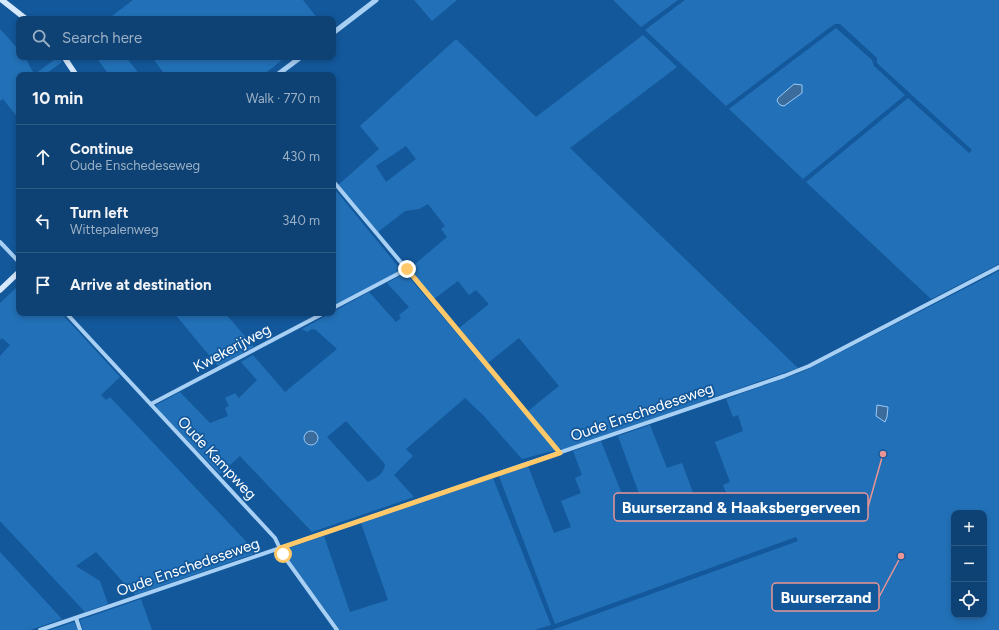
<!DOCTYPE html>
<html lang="en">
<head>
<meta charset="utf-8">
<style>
	body { margin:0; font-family:Figtree,sans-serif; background:#174979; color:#f1f3f6 }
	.controls { position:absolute; right:12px; bottom:12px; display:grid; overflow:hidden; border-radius:8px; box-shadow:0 2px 6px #0003 }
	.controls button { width:36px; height:36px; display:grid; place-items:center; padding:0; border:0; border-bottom:1px solid #2e5b86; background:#0e4274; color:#f1f3f6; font:20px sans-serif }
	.stop { position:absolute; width:12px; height:12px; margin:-9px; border:3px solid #ffc96a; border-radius:50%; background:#fff }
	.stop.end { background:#ffc96a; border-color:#fff; box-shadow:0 1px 4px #0008 }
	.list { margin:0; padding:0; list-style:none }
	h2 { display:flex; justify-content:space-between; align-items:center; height:52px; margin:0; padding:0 16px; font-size:17px }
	h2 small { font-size:13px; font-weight:400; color:#9bb0c5 }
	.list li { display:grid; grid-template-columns:26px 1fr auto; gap:12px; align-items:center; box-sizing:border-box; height:64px; padding:0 16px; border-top:1px solid #2e5b86 }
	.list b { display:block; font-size:15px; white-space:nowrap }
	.list p { margin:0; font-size:13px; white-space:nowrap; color:#9bb0c5 }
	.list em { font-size:13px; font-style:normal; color:#9bb0c5 }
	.icon { flex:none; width:22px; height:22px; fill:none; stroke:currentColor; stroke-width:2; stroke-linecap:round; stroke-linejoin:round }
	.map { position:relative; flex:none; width:999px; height:630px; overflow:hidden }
	.search { position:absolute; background:#0e4274; box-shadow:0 2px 6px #0003; left:16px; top:16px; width:320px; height:44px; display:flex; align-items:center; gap:10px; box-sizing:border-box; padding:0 14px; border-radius:8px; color:#9bb0c5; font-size:15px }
	.panel { position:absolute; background:#0e4274; box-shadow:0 2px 6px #0003; left:16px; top:72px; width:320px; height:244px; border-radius:8px }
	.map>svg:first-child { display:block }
	.green { fill:#2271b8; fill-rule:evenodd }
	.water { fill:#3b6c9c; stroke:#9acbf6 }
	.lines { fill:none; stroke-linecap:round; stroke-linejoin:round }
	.minor { stroke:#a8cff4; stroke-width:4 }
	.tertiary { stroke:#a8cff4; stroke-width:5 }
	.secondary { stroke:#d7eafd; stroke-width:5.5 }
	.route { stroke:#ffc96a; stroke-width:5 }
	.labels { text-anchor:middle; stroke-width:3.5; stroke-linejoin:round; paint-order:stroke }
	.street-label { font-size:15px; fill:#fff; stroke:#13589b }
	.leader { fill:none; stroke:#ea9494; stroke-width:1.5 }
	.callout-dot { fill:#ea9494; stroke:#13589b; stroke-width:1.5 }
	.callout { fill:#13589b; stroke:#ea9494; stroke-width:1.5 }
	.callout-label { font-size:16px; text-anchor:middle; font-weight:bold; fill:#fff }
</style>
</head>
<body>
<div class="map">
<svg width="999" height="630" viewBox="0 0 999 630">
	<rect width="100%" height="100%" fill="#13589b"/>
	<!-- green -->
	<g class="green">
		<polygon points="133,0 303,0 318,19 108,19"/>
		<polygon points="414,0 457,0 432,21"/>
		<polygon points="613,0 678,0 641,27"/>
		<polygon points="685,0 999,0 999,264 931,299 806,182 908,98 969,153 972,150 877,63 877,58 840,24 835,24 829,28 726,106 645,30"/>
		<polygon points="836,28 872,60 874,66 905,95 803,179 729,109"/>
		<path d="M0,29l19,21v7h6c4,6 5,12 10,17l23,-17 4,5 -18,13h-25v44l-16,-20 -3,2z"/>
		<path d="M643,35l34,32 -107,81 228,220 -235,82 -5,-3 -30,-36 31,-25 -40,-48 -31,25 -29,-35 30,-24 -13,-14 -7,5 -11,-14 -24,18 -25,-30 38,-32 -6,-8 4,-3 -17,-22 -9,5 -14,2 -27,21 -40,-47 41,-36 -19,-23 96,-87 80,78zM406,146l10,13 -30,23 -10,-16z"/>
		<polygon points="96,57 126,57 140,75 109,75"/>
		<polygon points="152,57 286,57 263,75 165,75"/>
		<polygon points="333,187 400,269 398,272 333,306"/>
		<path d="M999,271v359h-447l246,-89 -2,-4 -241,87 -56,-148 29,-10 26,67 17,-6 -10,-26 20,-8 -6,-15 7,-3 -9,-24 28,-10 26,66 15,-5 -24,-66 32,-11 17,43 15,-5 19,51 20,-6 -1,-4 9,-4 -6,-15 7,-3 -15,-40 28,-11 -5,-16 -5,2 -7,-18 76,-27zM954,513h30v102h-30z"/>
		<path d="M403,274l4,1 149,175 -34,9 -38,-43 -19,-18 -59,51 7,7 -19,19 20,22 -102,35 -72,-76 -20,18 -63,-65 -1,-4 24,-13 30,31 18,-7 -3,-8 4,-2 -4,-8 10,-5 4,5 18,-18 -16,-18 12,-7 32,37 52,-43 -21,-19 -4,-1 -5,3 -5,-3 67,-37 27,30 5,-4 -2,-3 10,-8 -22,-24zM346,421l39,43c-1,10 -9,14 -17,18l-41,-45z"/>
		<polygon points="19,285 19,313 61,313 120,377 101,395 106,400 110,397 257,553 135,595 96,552 76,566 100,581 108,604 85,612 0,521 0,356 10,345 2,338 0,340 0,303"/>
		<polygon points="174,313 225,313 254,347 218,366"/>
		<polygon points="493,478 551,625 534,630 340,630 283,552 285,549 324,536 350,612 388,600 361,523"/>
		<polygon points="0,552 62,619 30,630 0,630"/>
		<polygon points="141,599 152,630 83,630 80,620"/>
		<polygon points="74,622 78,630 50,630"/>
	</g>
	<!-- water -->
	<g class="water">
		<polygon points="794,84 802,85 802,93 784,106 780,105 777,101 778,98"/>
		<polygon points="877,405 888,407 887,417 885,422 876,416"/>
		<circle cx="311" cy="438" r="7"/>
	</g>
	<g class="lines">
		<!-- minor -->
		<g class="minor">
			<polyline points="333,181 560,453"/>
			<polyline points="0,242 19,262"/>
			<polyline points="333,308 407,269"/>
			<polyline points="66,313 275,538 283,555 337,630"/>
			<polyline points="151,404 324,313"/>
			<polyline points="76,618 80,630"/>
			<polyline points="40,630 784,376 809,366 999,267"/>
		</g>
		<!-- tertiary -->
		<g class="tertiary">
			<polyline points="333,33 376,0"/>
			<polyline points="277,75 301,57"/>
		</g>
		<!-- secondary -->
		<g class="secondary">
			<polyline points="2,0 26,19"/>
			<polyline points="64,57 76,75"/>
			<polyline points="0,290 19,272"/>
		</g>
	</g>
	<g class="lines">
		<!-- route -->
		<polyline class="route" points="283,554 280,548 560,453 407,269"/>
	</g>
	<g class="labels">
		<!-- street labels -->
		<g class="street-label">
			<text transform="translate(232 348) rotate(-28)" y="5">Kwekerijweg</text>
			<text transform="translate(642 412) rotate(-19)" y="5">Oude Enschedeseweg</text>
			<text transform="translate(217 458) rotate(47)" y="5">Oude Kampweg</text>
			<text transform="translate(188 567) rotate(-19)" y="5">Oude Enschedeseweg</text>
		</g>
	</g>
	<!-- callouts -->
	<path class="leader" d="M883 454L868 507M901 556L879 597"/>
	<g class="callout-dot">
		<circle cx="883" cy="454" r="4"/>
		<circle cx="901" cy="556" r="4"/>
	</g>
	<g class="callout">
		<rect x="614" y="493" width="254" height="28" rx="4"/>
		<rect x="772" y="583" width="107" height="28" rx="4"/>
	</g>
	<g class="callout-label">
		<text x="741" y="513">Buurserzand &amp; Haaksbergerveen</text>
		<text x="826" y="603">Buurserzand</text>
	</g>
</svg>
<div class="controls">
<button>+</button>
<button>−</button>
<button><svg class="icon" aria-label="locate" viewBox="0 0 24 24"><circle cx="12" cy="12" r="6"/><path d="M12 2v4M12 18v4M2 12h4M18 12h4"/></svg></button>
</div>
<div class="stop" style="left:283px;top:554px"></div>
<div class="stop end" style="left:407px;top:269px"></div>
<div class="search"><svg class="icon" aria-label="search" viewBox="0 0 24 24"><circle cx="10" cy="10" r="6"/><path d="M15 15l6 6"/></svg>Search here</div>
<section class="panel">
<h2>10 min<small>Walk · 770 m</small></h2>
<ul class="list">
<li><svg class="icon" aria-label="ahead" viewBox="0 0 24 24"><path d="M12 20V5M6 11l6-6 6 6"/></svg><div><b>Continue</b><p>Oude Enschedeseweg</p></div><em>430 m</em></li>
<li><svg class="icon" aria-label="left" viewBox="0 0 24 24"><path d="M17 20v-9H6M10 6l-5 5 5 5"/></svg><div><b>Turn left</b><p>Wittepalenweg</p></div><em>340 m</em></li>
<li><svg class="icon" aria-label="arrive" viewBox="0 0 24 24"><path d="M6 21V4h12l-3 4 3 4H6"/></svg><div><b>Arrive at destination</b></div></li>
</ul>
</section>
</div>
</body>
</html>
